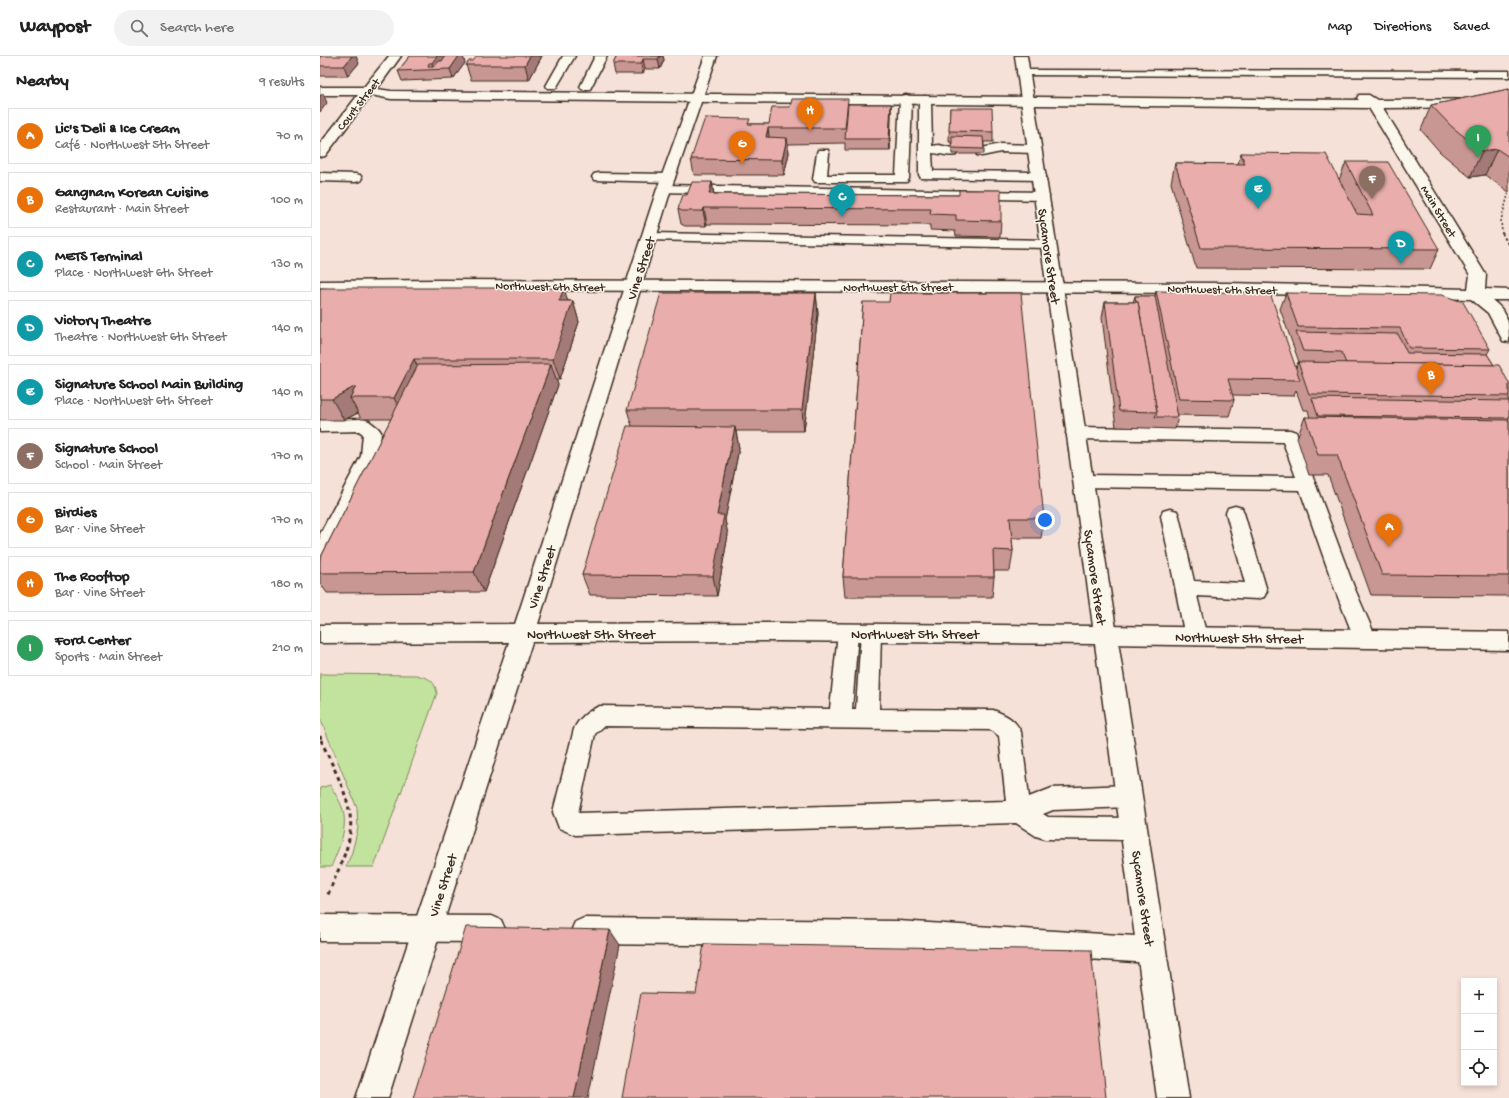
<!DOCTYPE html>
<html lang="en">
<head>
<meta charset="utf-8">
<style>
	body { margin:0; font-family:"Gochi Hand",sans-serif; background:#f2f2f2; color:#222 }
	.controls { position:absolute; right:12px; bottom:12px; display:grid; overflow:hidden; border-radius:0px; box-shadow:0 2px 6px #0003 }
	.controls button { width:36px; height:36px; display:grid; place-items:center; padding:0; border:0; border-bottom:1px solid #e0e0e0; background:#fff; color:#222; font:20px sans-serif }
	.you { position:absolute; left:725px; top:464px; width:14px; height:14px; margin:-10px; border:3px solid #fff; border-radius:50%; background:#1a73e8; box-shadow:0 0 0 6px #1a73e833 }
	.badge { display:grid; place-items:center; width:26px; height:26px; border-radius:50%; background:#2563eb; color:#fff; font-size:13px; font-weight:700 }
	.pin { position:absolute; translate:-50% -33px; filter:drop-shadow(0 1px 2px #0008) }
	.pin::after { content:''; position:absolute; top:21px; width:14px; height:12px; background:inherit; clip-path:polygon(0 0,100% 0,50% 100%) }
	.list { margin:0; padding:0; list-style:none }
	h2 { display:flex; justify-content:space-between; align-items:center; height:52px; margin:0; padding:0 16px; font-size:17px }
	h2 small { font-size:13px; font-weight:400; color:#767676 }
	.list li { display:grid; grid-template-columns:26px 1fr auto; gap:12px; align-items:center; box-sizing:border-box; height:56px; margin:0 8px 8px; padding:0 8px; border:1px solid #e0e0e0; border-radius:0px }
	.list b { display:block; font-size:15px; white-space:nowrap }
	.list p { margin:0; font-size:13px; white-space:nowrap; color:#767676 }
	.list em { font-size:13px; font-style:normal; color:#767676 }
	.icon { flex:none; width:22px; height:22px; fill:none; stroke:currentColor; stroke-width:2; stroke-linecap:round; stroke-linejoin:round }
	.map { position:relative; flex:none; width:1189px; height:1042px; overflow:hidden }
	header { display:flex; align-items:center; gap:24px; box-sizing:border-box; height:56px; padding:0 20px; background:#fff; border-bottom:1px solid #e0e0e0 }
	header strong { font-size:19px }
	nav { display:flex; gap:22px; margin-inline-start:auto; font-size:14px }
	.search { width:280px; height:36px; background:#f2f2f2; display:flex; align-items:center; gap:10px; box-sizing:border-box; padding:0 14px; border-radius:22px; color:#767676; font-size:15px }
	main { display:flex }
	aside { flex:1; background:#fff }
	.map>svg:first-child { display:block }
	.green { fill:#c1e39d; stroke:#7e865e }
	.lines { fill:none; stroke-linecap:round; stroke-linejoin:round }
	.lane-casing { stroke:#3b2a1e; stroke-width:3 }
	.street-casing { stroke:#3b2a1e; stroke-width:3 }
	.secondary-casing { stroke:#3b2a1e; stroke-width:3 }
	.path-far3 { stroke:#3b2a1e; stroke-width:1.5; stroke-dasharray:2 2; stroke-linecap:butt }
	.path-far2 { stroke:#3b2a1e; stroke-width:2; stroke-dasharray:2.5 2.5; stroke-linecap:butt }
	.path-far1 { stroke:#3b2a1e; stroke-width:2.5; stroke-dasharray:3 3; stroke-linecap:butt }
	.path { stroke:#3b2a1e; stroke-width:3; stroke-dasharray:4 4; stroke-linecap:butt }
	.lane { fill:#fbf7ec; fill-rule:evenodd }
	.street { fill:#fbf7ec; fill-rule:evenodd }
	.secondary { fill:#fbf7ec; fill-rule:evenodd }
	.wall { fill:#c89693; stroke:#3b2a1e }
	.shaded-wall { fill:#a37a78; stroke:#3b2a1e }
	.building { fill:#e9aeab; stroke:#3b2a1e }
	.labels { text-anchor:middle; stroke-width:3; stroke-linejoin:round; paint-order:stroke }
	.far-street-label { font-size:12px; fill:#3b2a1e; stroke:#fbf7ec }
	.street-label { font-size:14px; fill:#3b2a1e; stroke:#fbf7ec }
</style>
</head>
<body>
<header>
<strong>Waypost</strong>
<div class="search"><svg class="icon" aria-label="search" viewBox="0 0 24 24"><circle cx="10" cy="10" r="6"/><path d="M15 15l6 6"/></svg>Search here</div>
<nav><a>Map</a><a>Directions</a><a>Saved</a></nav>
</header>
<main>
<aside>
<h2>Nearby<small>9 results</small></h2>
<ul class="list">
<li><span class="badge" style="background:#e8710a">A</span><div><b>Lic's Deli &amp; Ice Cream</b><p>Café · Northwest 5th Street</p></div><em>70 m</em></li>
<li><span class="badge" style="background:#e8710a">B</span><div><b>Gangnam Korean Cuisine</b><p>Restaurant · Main Street</p></div><em>100 m</em></li>
<li><span class="badge" style="background:#0f9aa8">C</span><div><b>METS Terminal</b><p>Place · Northwest 6th Street</p></div><em>130 m</em></li>
<li><span class="badge" style="background:#0f9aa8">D</span><div><b>Victory Theatre</b><p>Theatre · Northwest 6th Street</p></div><em>140 m</em></li>
<li><span class="badge" style="background:#0f9aa8">E</span><div><b>Signature School Main Building</b><p>Place · Northwest 6th Street</p></div><em>140 m</em></li>
<li><span class="badge" style="background:#8d6e63">F</span><div><b>Signature School</b><p>School · Main Street</p></div><em>170 m</em></li>
<li><span class="badge" style="background:#e8710a">G</span><div><b>Birdies</b><p>Bar · Vine Street</p></div><em>170 m</em></li>
<li><span class="badge" style="background:#e8710a">H</span><div><b>The Rooftop</b><p>Bar · Vine Street</p></div><em>180 m</em></li>
<li><span class="badge" style="background:#2e9e5b">I</span><div><b>Ford Center</b><p>Sports · Main Street</p></div><em>210 m</em></li>
</ul>
</aside>
<div class="map">
<svg width="1189" height="1042" viewBox="0 0 1189 1042">
	<rect width="100%" height="100%" fill="#f6e1d8"/>
	<filter id="ink" filterUnits="userSpaceOnUse"><feTurbulence type="fractalNoise" baseFrequency=".025" numOctaves="2"/><feDisplacementMap in="SourceGraphic" scale="8" xChannelSelector="R" yChannelSelector="G"/><feConvolveMatrix kernelMatrix="1 2 1 2 8 2 1 2 1" color-interpolation-filters="sRGB"/></filter>
	<g filter="url(#ink)">
		<!-- green -->
		<g class="green">
			<path d="M0,618l96,1c12,3 18,4 21,18l-63,174h-28l6,-15 6,-24 -1,-20 -37,-90z"/>
			<path d="M10,729c4,7 9,14 12,22 7,20 -3,41 -11,60h-11v-79z"/>
		</g>
		<g class="lines">
			<defs>
				<g id="lane">
					<polygon points="243,0 255,0 236,32 228,32 226,30"/>
					<polygon points="275,0 287,0 270,33 262,33 260,31"/>
					<polygon points="703,14 1189,15 1189,21 699,19 697,17 699,15"/>
					<polygon points="586,39 590,40 592,43 589,123 587,126 495,126 493,123 497,97 498,94 508,94 509,97 507,119 576,119 580,43 582,40"/>
					<path d="M605,40l4,1 2,3 1,46 7,-1 17,4 1,3 -1,3c-8,2 -16,-2 -24,-2l1,18 106,1 5,1 2,3 -2,3 -5,1 -118,-2 -2,-3v-75l2,-3z"/>
					<polygon points="681,88 715,89 720,90 721,93 720,96 715,97 681,96 662,100 657,99 656,96 657,93"/>
					<polygon points="0,117 35,118 40,119 42,122 40,125 35,126 0,125"/>
					<polygon points="279,117 348,118 353,119 355,122 353,125 348,126 274,124 272,121 274,118"/>
					<polygon points="344,129 722,136 727,137 729,140 727,143 722,144 339,136 337,133 339,130"/>
					<polygon points="330,177 728,184 733,185 735,188 733,191 728,192 325,184 323,181 325,178"/>
					<polygon points="43,363 49,365 58,372 61,376 59,400 7,501 0,503 0,478 41,400 43,378 39,375 0,376 0,364"/>
					<polygon points="755,371 970,374 976,376 1034,531 1056,582 1052,588 1045,590 1038,588 1034,582 1014,531 980,434 763,431 756,430 754,425 756,420 763,419 976,421 963,386 755,383 749,381 746,377 749,373"/>
					<polygon points="915,450 922,452 924,457 947,535 944,541 937,543 877,540 887,581 883,587 876,589 869,587 865,581 841,460 843,455 850,453 857,455 859,460 874,525 925,527 906,457 908,452"/>
					<path d="M528,569l7,2 3,6 -6,76h4l5,-76 3,-6 7,-2 7,2 3,6 -2,76 114,1c13,5 22,9 28,22l8,65 23,-9 77,-3 8,3 4,8 -4,8 -8,3 -76,3 -10,4 5,3 85,1 9,3 3,8 -3,8 -9,3 -88,-1 -9,-3 -20,-13 -441,12 -16,-7 -6,-16 21,-83c5,-11 14,-18 26,-23l230,3 8,-76 3,-6zM284,670l387,4 8,6 7,65 -428,12 17,-79z"/>
					<polygon points="0,859 172,860 181,864 185,873 181,882 172,886 0,885"/>
					<polygon points="264,862 578,865 831,881 840,885 844,894 840,903 831,907 578,891 264,888 255,884 251,875 255,866"/>
				</g>
				<g id="street">
					<path d="M69,0h12l-24,33 14,2 968,9 -2,-2 2,-3h10l8,5 132,-1v8l-126,1 103,167 -1,14 24,1v10h-17c17,13 17,22 17,42l-6,-1 -15,-28 -17,-14 -244,-6 -788,-3 -119,1v-10l119,-1 788,3 241,6 2,-14 -101,-167 -978,-9 -20,-4 -46,61 -5,1v-13l38,-49h-38v-8h44z"/>
					<polygon points="785,570 1189,576 1189,594 785,588 777,586 773,579 777,572"/>
				</g>
				<polygon id="secondary" points="385,0 397,0 351,133 218,568 460,567 773,570 695,0 707,0 869,1042 837,1042 775,588 460,585 212,586 68,1042 36,1042 189,586 0,587 0,569 195,568 337,133"/>
			</defs>
			<!-- lane casing -->
			<use href="#lane" class="lane-casing"/>
			<!-- street casing -->
			<use href="#street" class="street-casing"/>
			<!-- secondary casing -->
			<use href="#secondary" class="secondary-casing"/>
			<!-- path-far3 -->
			<polyline class="path-far3" points="1182,178 1181,164 1189,136"/>
			<!-- path-far2 -->
			<polyline class="path-far2" points="1182,177 1189,190"/>
			<!-- path-far1 -->
			<polyline class="path-far1" points="0,680 2,685"/>
			<!-- path -->
			<path class="path" d="M1,684c11,26 34,64 29,93 -3,22 -15,43 -23,64"/>
			<!-- lane -->
			<use href="#lane" class="lane"/>
			<!-- street -->
			<use href="#street" class="street"/>
			<!-- secondary -->
			<use href="#secondary" class="secondary"/>
		</g>
		<!-- wall -->
		<g class="wall">
			<polygon points="0,0 39,7 28,20 0,20"/>
			<polygon points="90,0 145,7 133,23 82,25 78,15"/>
			<polygon points="222,0 209,24 151,24 146,9 153,5"/>
			<polygon points="297,0 343,0 344,4 340,13 325,13 323,18 295,18 293,8"/>
			<polygon points="1189,33 1189,136 1165,119 1150,121 1120,96 1101,74 1111,49"/>
			<polygon points="528,48 571,48 571,58 570,94 525,94 525,87 468,88 469,97 464,119 374,119 371,103 430,68 449,68 470,51"/>
			<polygon points="630,52 673,76 673,86 664,86 664,98 632,98 631,86 629,86"/>
			<polygon points="921,97 1019,124 1026,106 1119,193 1110,213 876,212 851,127 855,107 918,108"/>
			<polygon points="392,126 394,138 639,139 681,165 680,181 636,180 635,175 610,174 610,169 387,168 386,170 365,170 361,168 358,153 367,139"/>
			<polygon points="0,232 253,245 259,266 240,323 236,323 238,329 164,536 7,537 0,527 0,503 71,363 41,363 38,357 24,364 0,364"/>
			<polygon points="836,235 976,312 978,306 979,306 960,253 966,237 1170,293 1167,298 1174,309 1189,327 1189,540 1051,539 1008,419 989,419 977,382 985,361 990,362 988,354 983,354 976,334 974,340 912,339 914,344 909,360 857,359 858,361 855,373 796,371 782,262 785,246 813,246 815,240 835,240"/>
			<polygon points="496,237 498,258 484,375 416,375 419,392 405,464 408,479 397,540 270,539 262,519 312,370 307,354"/>
			<polygon points="543,246 724,462 721,482 692,482 693,495 690,515 674,515 674,521 672,541 525,541 523,521"/>
		</g>
		<!-- shaded-wall -->
		<g class="shaded-wall">
			<polygon points="32,0 36,0 39,7 28,20 24,10"/>
			<polygon points="116,0 127,0 114,14 112,7"/>
			<polygon points="139,0 143,0 145,7 133,23 130,13"/>
			<polygon points="210,0 222,0 209,24 205,9"/>
			<polygon points="340,0 343,0 344,4 340,13 338,3"/>
			<polygon points="323,3 325,13 323,18 321,8"/>
			<polygon points="3,37 7,47 0,56 0,40"/>
			<polygon points="571,48 571,58 570,94 569,83"/>
			<polygon points="448,72 450,88 446,81"/>
			<polygon points="467,82 469,97 464,119 462,104"/>
			<polygon points="1177,93 1165,119 1150,121 1162,95"/>
			<polygon points="392,126 394,142 389,138"/>
			<polygon points="384,152 387,168 386,170 383,155"/>
			<polygon points="244,232 250,253 253,245 259,266 240,323 233,303 239,245"/>
			<polygon points="496,237 498,258 484,375 482,354"/>
			<polygon points="94,303 103,323 84,363 74,342"/>
			<polygon points="231,308 238,329 164,536 154,516"/>
			<polygon points="36,330 30,342 38,357 24,364 12,343"/>
			<polygon points="415,371 419,392 405,464 408,479 397,540 393,520 397,459"/>
			<polygon points="290,874 300,889 268,1042 254,1042"/>
		</g>
		<!-- building -->
		<g class="building">
			<polygon points="0,0 32,0 24,10 0,10"/>
			<polygon points="90,0 117,0 112,7 109,7 108,10 115,10 119,5 122,5 125,0 139,0 130,13 78,15"/>
			<polygon points="157,0 210,0 205,9 146,9 149,5 153,5"/>
			<polygon points="297,0 340,0 338,3 323,3 321,8 293,8"/>
			<polygon points="1189,33 1189,101 1177,93 1162,95 1131,70 1111,49"/>
			<polygon points="472,43 528,43 525,72 448,72 446,81 467,82 462,104 371,103 385,62 430,63 428,68 449,68 452,51 470,51"/>
			<polygon points="528,48 571,48 569,83 525,83"/>
			<polygon points="630,52 672,52 673,76 629,75"/>
			<polygon points="632,80 663,81 664,93 632,92"/>
			<polygon points="921,97 1006,98 1037,158 1053,159 1026,106 1068,106 1119,193 881,192 855,107 925,108"/>
			<polygon points="372,126 392,126 389,138 639,139 639,134 681,134 681,165 636,164 636,159 610,158 611,153 384,152 383,155 362,155 358,153 363,139 367,139"/>
			<polygon points="0,232 244,232 239,245 253,245 233,303 94,303 74,342 30,342 36,330 12,343 0,343"/>
			<polygon points="836,235 950,237 980,324 908,323 914,344 859,343"/>
			<polygon points="341,237 496,237 482,354 307,354"/>
			<polygon points="570,237 701,237 724,462 690,462 693,495 673,494 674,521 523,521 543,246 569,246"/>
			<polygon points="966,237 1122,239 1143,246 1170,293 1089,292 1080,272 978,271"/>
			<polygon points="815,240 835,240 858,361 835,361 837,356 818,246 816,246"/>
			<polygon points="785,246 818,246 837,356 799,355"/>
			<polygon points="976,276 1078,278 1087,297 1167,298 1174,309 1026,307 1021,296 983,295"/>
			<polygon points="978,306 1179,309 1189,327 1189,340 989,338"/>
			<polygon points="231,308 154,516 0,517 0,503 98,309"/>
			<polygon points="992,342 1189,345 1189,362 998,360"/>
			<polygon points="985,361 1189,364 1189,520 1062,519 1017,399 998,399"/>
			<polygon points="307,370 415,371 397,459 404,459 393,520 262,519"/>
			<polygon points="146,871 290,874 254,1042 93,1042"/>
			<polygon points="384,888 771,894 786,1042 302,1042 321,937 376,938"/>
		</g>
	</g>
	<g class="labels">
		<!-- far-street labels -->
		<g class="far-street-label">
			<text transform="translate(38 48) rotate(-52)" y="4">Court Street</text>
			<text transform="translate(1119 155) rotate(59)" y="4">Main Street</text>
			<text transform="translate(230 230) rotate(1)" y="4">Northwest 6th Street</text>
			<text x="578" y="235">Northwest 6th Street</text>
			<text transform="translate(902 233) rotate(1)" y="4">Northwest 6th Street</text>
		</g>
		<!-- street labels -->
		<g class="street-label">
			<text transform="translate(730 200) rotate(82)" y="5">Sycamore Street</text>
			<text transform="translate(320 212) rotate(-72)" y="5">Vine Street</text>
			<text transform="translate(221 521) rotate(-72)" y="5">Vine Street</text>
			<text transform="translate(776 521) rotate(82)" y="5">Sycamore Street</text>
			<text x="271" y="582">Northwest 5th Street</text>
			<text x="595" y="582">Northwest 5th Street</text>
			<text transform="translate(919 581) rotate(1)" y="5">Northwest 5th Street</text>
			<text transform="translate(122 829) rotate(-72)" y="5">Vine Street</text>
			<text transform="translate(824 842) rotate(82)" y="5">Sycamore Street</text>
		</g>
	</g>
</svg>
<div class="controls">
<button>+</button>
<button>−</button>
<button><svg class="icon" aria-label="locate" viewBox="0 0 24 24"><circle cx="12" cy="12" r="6"/><path d="M12 2v4M12 18v4M2 12h4M18 12h4"/></svg></button>
</div>
<div class="you"></div>
<div class="pin badge" style="left:1069px;top:491px;background:#e8710a">A</div>
<div class="pin badge" style="left:1111px;top:339px;background:#e8710a">B</div>
<div class="pin badge" style="left:522px;top:161px;background:#0f9aa8">C</div>
<div class="pin badge" style="left:1081px;top:208px;background:#0f9aa8">D</div>
<div class="pin badge" style="left:938px;top:153px;background:#0f9aa8">E</div>
<div class="pin badge" style="left:1052px;top:143px;background:#8d6e63">F</div>
<div class="pin badge" style="left:422px;top:108px;background:#e8710a">G</div>
<div class="pin badge" style="left:490px;top:75px;background:#e8710a">H</div>
<div class="pin badge" style="left:1158px;top:102px;background:#2e9e5b">I</div>
</div>
</main>
</body>
</html>
